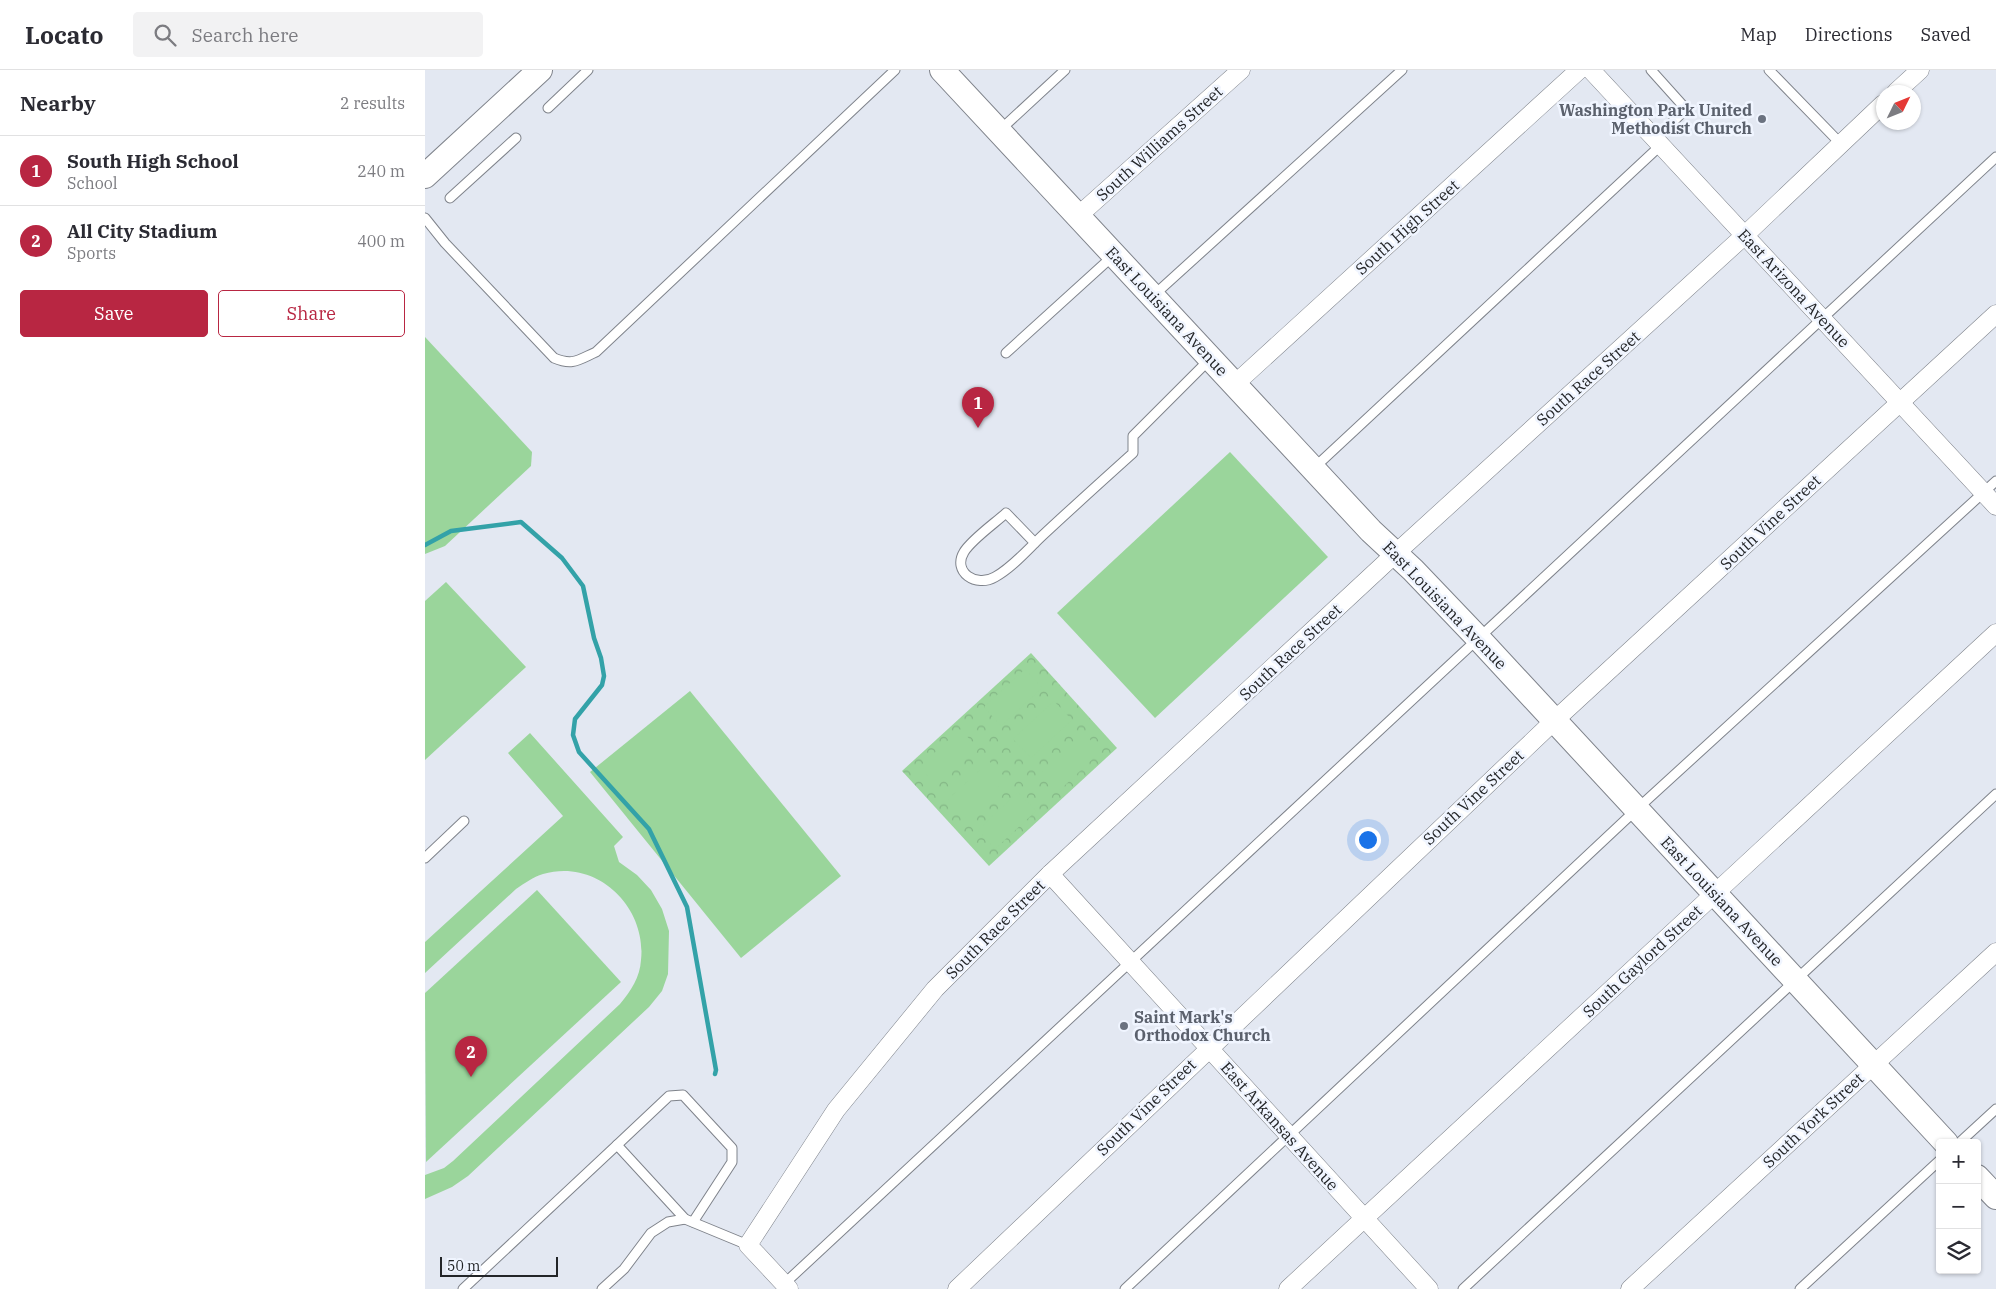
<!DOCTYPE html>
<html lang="en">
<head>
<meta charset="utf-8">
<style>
	body { margin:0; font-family:"IBM Plex Serif",serif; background:#f2f2f3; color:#2b2b33 }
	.controls { position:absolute; right:15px; bottom:15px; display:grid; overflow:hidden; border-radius:5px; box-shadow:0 1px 4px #0004 }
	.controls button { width:45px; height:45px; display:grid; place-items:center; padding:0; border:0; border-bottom:1px solid #e1e1e2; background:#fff; color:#2b2b33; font:25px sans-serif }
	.compass { position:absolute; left:1451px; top:15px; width:45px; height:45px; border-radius:50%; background:#fff; box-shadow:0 1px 4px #0004; rotate:47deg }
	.scale { position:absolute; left:15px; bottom:12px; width:118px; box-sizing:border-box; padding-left:5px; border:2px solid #232528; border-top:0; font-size:14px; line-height:18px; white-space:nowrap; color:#232528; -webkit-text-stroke:4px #f0f5ff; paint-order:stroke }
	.you { position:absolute; left:942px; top:769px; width:18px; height:18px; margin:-12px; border:4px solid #fff; border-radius:50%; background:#1a73e8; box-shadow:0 0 0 8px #1a73e833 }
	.badge { display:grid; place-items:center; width:32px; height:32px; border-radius:50%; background:#b82642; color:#fff; font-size:16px; font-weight:700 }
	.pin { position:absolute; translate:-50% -41px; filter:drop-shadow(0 1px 2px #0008) }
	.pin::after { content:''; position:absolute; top:26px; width:18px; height:15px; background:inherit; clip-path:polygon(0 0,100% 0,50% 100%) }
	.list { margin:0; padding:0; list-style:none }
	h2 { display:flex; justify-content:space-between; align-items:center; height:65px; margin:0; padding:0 20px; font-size:21px }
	h2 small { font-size:16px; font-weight:400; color:#7c7c81 }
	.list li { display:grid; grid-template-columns:32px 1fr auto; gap:15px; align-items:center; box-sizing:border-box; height:70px; padding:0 20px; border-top:1px solid #e1e1e2 }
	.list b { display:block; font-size:19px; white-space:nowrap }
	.list p { margin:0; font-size:16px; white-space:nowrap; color:#7c7c81 }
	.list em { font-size:16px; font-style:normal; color:#7c7c81 }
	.actions { display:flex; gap:10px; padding:15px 20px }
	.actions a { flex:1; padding:11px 0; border:1px solid #b82642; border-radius:5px; text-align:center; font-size:18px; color:#b82642 }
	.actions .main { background:#b82642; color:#fff }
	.icon { flex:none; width:28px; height:28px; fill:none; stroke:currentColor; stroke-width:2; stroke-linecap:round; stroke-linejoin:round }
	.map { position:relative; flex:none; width:1571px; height:1219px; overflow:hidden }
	header { display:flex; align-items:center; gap:30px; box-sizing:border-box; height:70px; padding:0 25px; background:#fff; border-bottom:1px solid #e1e1e2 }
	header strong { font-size:24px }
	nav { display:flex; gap:28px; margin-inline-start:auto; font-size:18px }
	.search { width:350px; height:45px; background:#f2f2f3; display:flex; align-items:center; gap:12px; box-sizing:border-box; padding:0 18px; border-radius:5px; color:#7c7c81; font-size:19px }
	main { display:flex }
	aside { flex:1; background:#fff }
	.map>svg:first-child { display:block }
	.forest { fill:url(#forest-crowns) }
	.pitch { fill:#9ad59b }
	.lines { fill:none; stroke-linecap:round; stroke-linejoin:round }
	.stream { stroke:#33a2a8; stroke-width:4.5 }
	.lane-casing { stroke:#7f838b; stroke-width:11 }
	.street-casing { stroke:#7f838b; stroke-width:19 }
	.secondary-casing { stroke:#7f838b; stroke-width:26 }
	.lane { stroke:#fff; stroke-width:9 }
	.street { stroke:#fff; stroke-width:18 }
	.secondary { stroke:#fff; stroke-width:24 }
	.worship-dot { fill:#6b7280; stroke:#f0f5ff; stroke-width:2 }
	.labels { text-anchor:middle; stroke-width:5; stroke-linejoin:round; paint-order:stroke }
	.worship-label { font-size:16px; font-weight:bold; fill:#5b616d; stroke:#f0f5ff; text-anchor:end }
	.street-label { font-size:16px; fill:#232528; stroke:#f0f5ff }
</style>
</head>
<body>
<header>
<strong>Locato</strong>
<div class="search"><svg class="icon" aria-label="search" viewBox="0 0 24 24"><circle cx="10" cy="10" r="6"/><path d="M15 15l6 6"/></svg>Search here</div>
<nav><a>Map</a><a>Directions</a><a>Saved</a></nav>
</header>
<main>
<aside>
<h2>Nearby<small>2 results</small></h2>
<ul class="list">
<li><span class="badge">1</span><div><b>South High School</b><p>School</p></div><em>240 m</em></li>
<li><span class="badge">2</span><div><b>All City Stadium</b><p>Sports</p></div><em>400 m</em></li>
</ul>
<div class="actions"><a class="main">Save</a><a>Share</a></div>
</aside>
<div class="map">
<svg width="1571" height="1219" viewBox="0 0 1571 1219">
	<defs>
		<pattern id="forest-crowns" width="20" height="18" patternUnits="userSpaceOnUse" patternTransform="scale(1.25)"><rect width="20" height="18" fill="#9ad59b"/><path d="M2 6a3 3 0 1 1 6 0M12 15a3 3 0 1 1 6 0" fill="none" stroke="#84b786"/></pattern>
	</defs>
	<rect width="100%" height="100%" fill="#e3e8f2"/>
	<!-- forest -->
	<polygon class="forest" points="606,583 692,678 564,796 477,701"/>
	<!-- pitch -->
	<g class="pitch">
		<polygon points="0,267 107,382 106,396 20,476 0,484"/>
		<polygon points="805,382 903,487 730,648 632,543"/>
		<polygon points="21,512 101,597 0,690 0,531"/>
		<polygon points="600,599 617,618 576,656 559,637"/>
		<polygon points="265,621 416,806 316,888 165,702"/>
		<polygon points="629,631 647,650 606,688 588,669"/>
		<polygon points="535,659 553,678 512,716 494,697"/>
		<polygon points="658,662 676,681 635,720 617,701"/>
		<path d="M105,663l93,104 -9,9 5,16 18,13 14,15 11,19 7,22 -1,43 -6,17 -13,16 -181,169 -16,11 -27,12v-24l19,-7 9,-7 167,-157c11,-13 20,-27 21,-44 6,-53 -44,-102 -98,-86 -10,3 -18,9 -27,15l-91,84v-31l138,-126 -55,-63z"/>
		<polygon points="564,691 582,709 541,748 523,729"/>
		<polygon points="593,722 611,741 570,779 553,760"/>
		<polygon points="112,820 196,912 1,1092 0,923"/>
	</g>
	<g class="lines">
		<!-- stream -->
		<polyline class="stream" points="0,475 26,461 96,452 137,488 158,516 169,568 176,588 179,606 177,615 150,649 148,665 154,682 224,759 262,837 291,1000 290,1004"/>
		<defs>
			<g id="lane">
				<polyline points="1226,0 1261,39 1230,69"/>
				<polyline points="1344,0 1416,74"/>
				<polyline points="123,38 163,0"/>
				<polyline points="574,61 640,0"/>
				<polyline points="25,128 91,68"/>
				<path d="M0,148l20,25 109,115c19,8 24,2 42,-6l299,-282"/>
				<polyline points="728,226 977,0"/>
				<polyline points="581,283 689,185"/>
				<polyline points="889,398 1236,75"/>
				<path d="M610,473l-29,-30c-11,10 -35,27 -42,39 -12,20 12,36 31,25 18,-10 33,-28 48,-42 30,-28 60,-55 90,-82v-17l76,-76"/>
				<polyline points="0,788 39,751"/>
				<polyline points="1534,1073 1571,1039"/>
				<polyline points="192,1075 244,1026 258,1025 307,1078 307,1092 268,1152"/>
				<path d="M359,1214c406,-374 806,-753 1212,-1127"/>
				<polyline points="38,1219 192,1075 260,1149 323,1175"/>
				<polyline points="177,1219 199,1199 226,1163 243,1152 260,1149"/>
				<polyline points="700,1219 1212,739 1571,411"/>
				<polyline points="1038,1219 1571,724"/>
				<polyline points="1375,1219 1515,1090"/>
			</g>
			<g id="street">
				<polyline points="1166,0 1571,436"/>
				<polyline points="1471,22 1495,0"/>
				<polyline points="653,146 816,0"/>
				<polyline points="810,314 1154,0"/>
				<polyline points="625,804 1004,1219"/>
				<polyline points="364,1219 323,1175 411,1040 510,919 625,804 970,484 1320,165 1458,34"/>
				<polyline points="532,1219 1130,650 1571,244"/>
				<polyline points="863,1219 1571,563"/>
				<polyline points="1205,1219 1571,882"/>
			</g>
			<g id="secondary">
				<polyline points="517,0 946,461 988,500 1053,568 1521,1073"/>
				<polyline points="0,106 115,0"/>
				<polyline points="1552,1107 1571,1127"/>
			</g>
		</defs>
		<!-- lane casing -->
		<use href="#lane" class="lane-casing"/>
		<!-- street casing -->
		<use href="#street" class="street-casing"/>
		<!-- secondary casing -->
		<use href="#secondary" class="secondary-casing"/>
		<!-- lane -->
		<use href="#lane" class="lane"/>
		<!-- street -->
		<use href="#street" class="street"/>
		<!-- secondary -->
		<use href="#secondary" class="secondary"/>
	</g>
	<!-- markers -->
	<g class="worship-dot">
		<circle cx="1337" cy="49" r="5"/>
		<circle cx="699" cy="956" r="5"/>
	</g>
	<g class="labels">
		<!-- worship labels -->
		<g class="worship-label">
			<text x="1327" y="46">Washington Park United<tspan x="1327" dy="18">Methodist Church</tspan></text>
			<text x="709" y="953" text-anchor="start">Saint Mark's<tspan x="709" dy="18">Orthodox Church</tspan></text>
		</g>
		<!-- street labels -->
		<g class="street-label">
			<text transform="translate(734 73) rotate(-42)" y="6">South Williams Street</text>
			<text transform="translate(982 157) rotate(-42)" y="6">South High Street</text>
			<text transform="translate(1369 218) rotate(47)" y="6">East Arizona Avenue</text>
			<text transform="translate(742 241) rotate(47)" y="6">East Louisiana Avenue</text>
			<text transform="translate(1163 308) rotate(-42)" y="6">South Race Street</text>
			<text transform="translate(1345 452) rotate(-43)" y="6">South Vine Street</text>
			<text transform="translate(1020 535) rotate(46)" y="6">East Louisiana Avenue</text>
			<text transform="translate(865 582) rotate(-43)" y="6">South Race Street</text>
			<text transform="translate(1048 727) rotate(-43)" y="6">South Vine Street</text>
			<text transform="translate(1297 831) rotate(47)" y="6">East Louisiana Avenue</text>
			<text transform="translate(570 859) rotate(-45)" y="6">South Race Street</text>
			<text transform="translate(1217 891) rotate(-43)" y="6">South Gaylord Street</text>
			<text transform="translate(721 1037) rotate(-44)" y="6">South Vine Street</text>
			<text transform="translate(1388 1050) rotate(-43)" y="6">South York Street</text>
			<text transform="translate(855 1056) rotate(48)" y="6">East Arkansas Avenue</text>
		</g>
	</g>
</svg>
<div class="controls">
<button>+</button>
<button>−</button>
<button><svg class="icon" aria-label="layers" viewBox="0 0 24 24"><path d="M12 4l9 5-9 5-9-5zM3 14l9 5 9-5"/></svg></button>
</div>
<svg class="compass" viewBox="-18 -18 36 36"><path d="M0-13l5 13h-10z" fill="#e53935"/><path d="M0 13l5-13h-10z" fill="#7c7c81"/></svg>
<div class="scale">50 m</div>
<div class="you"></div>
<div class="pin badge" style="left:553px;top:358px">1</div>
<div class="pin badge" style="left:46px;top:1007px">2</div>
</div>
</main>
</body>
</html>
